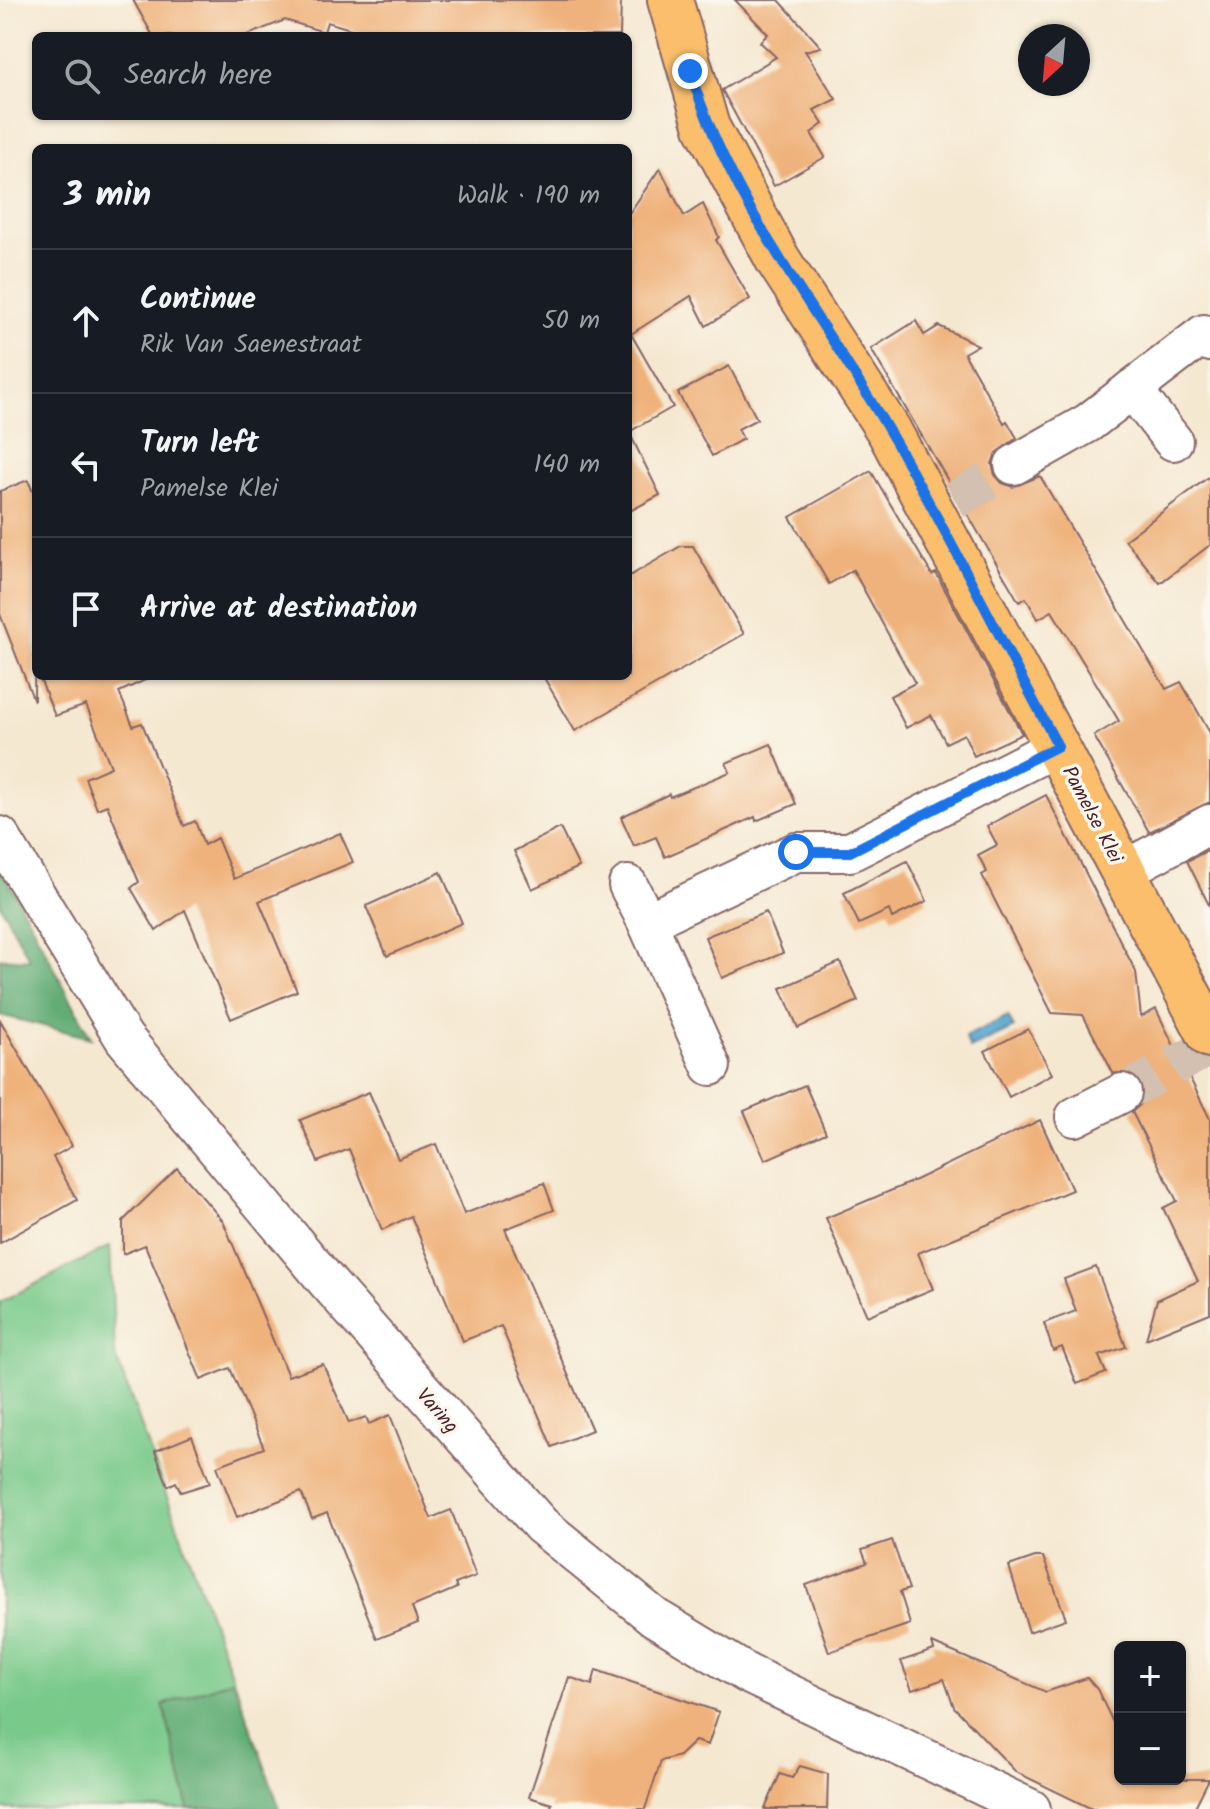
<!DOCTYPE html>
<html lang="en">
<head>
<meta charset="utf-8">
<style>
	body { margin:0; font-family:Kalam,sans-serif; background:#242831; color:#f1f3f6 }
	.controls { position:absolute; right:24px; bottom:24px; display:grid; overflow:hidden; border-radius:12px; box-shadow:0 2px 6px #0004 }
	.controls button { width:72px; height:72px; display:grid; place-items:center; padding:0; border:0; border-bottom:2px solid #363941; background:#171b24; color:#f1f3f6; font:40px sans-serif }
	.compass { position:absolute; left:1018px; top:24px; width:72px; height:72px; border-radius:50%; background:#171b24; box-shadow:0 2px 6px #0004; rotate:206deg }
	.stop { position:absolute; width:24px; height:24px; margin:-18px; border:6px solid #1a73e8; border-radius:50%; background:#fff }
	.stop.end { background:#1a73e8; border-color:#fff; box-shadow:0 2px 8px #0008 }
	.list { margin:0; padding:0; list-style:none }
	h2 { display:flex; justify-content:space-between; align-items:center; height:104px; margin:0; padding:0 32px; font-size:34px }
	h2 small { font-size:26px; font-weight:400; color:#9ea1a6 }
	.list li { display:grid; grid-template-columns:52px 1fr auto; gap:24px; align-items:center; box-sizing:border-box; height:144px; padding:0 32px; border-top:2px solid #363941 }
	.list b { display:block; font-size:30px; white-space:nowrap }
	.list p { margin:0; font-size:26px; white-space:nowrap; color:#9ea1a6 }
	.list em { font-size:26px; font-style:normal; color:#9ea1a6 }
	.icon { flex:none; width:44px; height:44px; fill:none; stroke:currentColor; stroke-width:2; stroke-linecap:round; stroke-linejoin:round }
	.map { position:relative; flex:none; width:1210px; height:1809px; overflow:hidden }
	.search { position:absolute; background:#171b24; box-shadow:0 2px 6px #0004; left:32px; top:32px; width:600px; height:88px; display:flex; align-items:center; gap:20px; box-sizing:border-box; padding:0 28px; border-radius:12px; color:#9ea1a6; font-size:30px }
	.panel { position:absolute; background:#171b24; box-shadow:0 2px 6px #0004; left:32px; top:144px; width:600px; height:536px; border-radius:12px }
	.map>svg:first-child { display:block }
	.green { fill:#78c98a; stroke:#61745a; stroke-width:2 }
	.forest { fill:#62ad76; stroke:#566650; stroke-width:2 }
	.water { fill:#54a5ce; stroke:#4f627c; stroke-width:2 }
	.building { fill:#efb27c }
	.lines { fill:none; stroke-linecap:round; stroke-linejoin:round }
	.minor-tunnel { stroke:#d3c0b0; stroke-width:38; stroke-dasharray:38 19; stroke-linecap:butt }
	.minor-casing { stroke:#866565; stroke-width:42 }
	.major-casing { stroke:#866565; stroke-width:48 }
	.minor { stroke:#fff; stroke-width:38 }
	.major { stroke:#fabe6d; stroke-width:44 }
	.route { stroke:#1a73e8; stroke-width:10 }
	.labels { text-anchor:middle; stroke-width:7; stroke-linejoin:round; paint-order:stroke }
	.street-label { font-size:20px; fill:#4a1f2b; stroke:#fbf7ec }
</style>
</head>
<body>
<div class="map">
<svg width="1210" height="1809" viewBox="0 0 1210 1809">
	<rect width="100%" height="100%" fill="#fbf7ec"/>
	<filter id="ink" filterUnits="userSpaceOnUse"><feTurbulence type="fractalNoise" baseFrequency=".0125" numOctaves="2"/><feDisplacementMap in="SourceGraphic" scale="16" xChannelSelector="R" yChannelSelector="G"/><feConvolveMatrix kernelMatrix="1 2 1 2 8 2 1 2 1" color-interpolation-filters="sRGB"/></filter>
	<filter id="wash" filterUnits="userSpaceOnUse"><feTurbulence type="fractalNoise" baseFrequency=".006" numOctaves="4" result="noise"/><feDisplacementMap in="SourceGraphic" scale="32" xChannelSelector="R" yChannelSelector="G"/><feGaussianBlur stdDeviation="1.8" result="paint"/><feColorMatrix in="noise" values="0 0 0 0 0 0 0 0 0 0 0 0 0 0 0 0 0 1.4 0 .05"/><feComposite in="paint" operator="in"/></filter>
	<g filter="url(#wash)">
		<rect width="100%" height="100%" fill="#f5e8d1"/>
		<!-- green -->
		<polygon class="green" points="110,1246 115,1354 233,1679 163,1705 189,1809 0,1809 0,1302"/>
		<!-- forest -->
		<g class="forest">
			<polygon points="0,865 91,1038 0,1015 0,958 30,960 0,904"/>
			<polygon points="233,1679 239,1694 280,1809 189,1809 163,1705"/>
		</g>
		<!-- water -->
		<polygon class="water" points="1008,1016 1014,1028 970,1049 965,1037"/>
		<g id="blocks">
			<!-- building -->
			<g class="building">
				<polygon points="133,0 621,0 620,36 374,36 327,22 324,32 285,20 245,36 153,36"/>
				<polygon points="735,0 779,0 821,47 805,51 836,99 814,110 823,124 811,133 825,157 774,186 722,90 776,57 760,42 768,34"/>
				<polygon points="660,168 684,216 703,204 719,237 716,240 750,299 706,326 691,296 631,334 673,407 629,432 660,495 628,512 628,215"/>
				<polygon points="916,321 924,335 939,326 978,345 964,353 1004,423 1007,421 1017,438 996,453 992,464 995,475 1002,483 1013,487 1040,476 1166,689 1181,682 1210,733 1210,802 1149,832 1094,736 1119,721 1052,611 1038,619 1026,598 1019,602 871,349"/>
				<polygon points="729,366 757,419 738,429 743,439 712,456 678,393"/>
				<polygon points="871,471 932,575 936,573 1022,734 974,756 964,734 946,743 931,715 906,728 890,696 915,683 853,570 829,584 790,517"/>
				<polygon points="1210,476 1210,545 1160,583 1125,540"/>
				<polygon points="28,480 36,500 34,701 0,614 0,491"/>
				<polygon points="681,546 693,546 744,634 575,731 543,676 628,676 628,577"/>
				<polygon points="39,676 154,676 119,692 133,726 142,723 184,826 195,821 204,845 217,838 234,879 340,833 353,862 259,901 297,991 231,1019 185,910 156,931 131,888 139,882 107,805 97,809 85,778 111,767 86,705 55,716"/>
				<polygon points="771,744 796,804 756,821 755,817 665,857 656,837 634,846 621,817 669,794 670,797 730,772 726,763"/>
				<polygon points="1046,795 1136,972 1141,1017 1156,1009 1210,1119 1210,1313 1146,1339 1157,1300 1198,1281 1163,1208 1177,1201 1132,1112 1141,1104 1142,1084 1133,1074 1113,1073 1083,1015 1052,1013 982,875 987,872 978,855 997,845 987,826"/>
				<polygon points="560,828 579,867 532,889 514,851"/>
				<polygon points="1210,849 1210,907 1187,861"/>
				<polygon points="907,861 927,901 892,918 889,910 859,924 844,893"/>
				<polygon points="441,872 462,923 387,956 366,906"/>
				<polygon points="766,912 783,953 722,978 705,937"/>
				<polygon points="840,962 858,1001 798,1028 781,988"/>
				<polygon points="0,1020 72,1146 53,1157 77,1200 0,1243"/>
				<polygon points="1028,1029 1052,1074 1009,1097 985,1051"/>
				<polygon points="805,1085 826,1133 765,1160 744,1111"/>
				<polygon points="369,1092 398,1159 436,1144 464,1214 544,1183 554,1210 505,1229 592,1430 552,1447 501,1326 463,1341 411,1216 382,1230 349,1149 318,1162 300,1120"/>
				<polygon points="1040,1120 1072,1190 918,1253 933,1289 867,1316 826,1218 909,1183"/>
				<polygon points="177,1168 223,1221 288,1376 323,1364 349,1423 366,1417 369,1424 390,1415 431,1518 451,1510 476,1576 455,1584 457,1588 412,1607 418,1623 377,1639 327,1513 312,1519 301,1492 237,1517 217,1466 264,1448 230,1368 201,1380 145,1245 123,1254 123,1221"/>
				<polygon points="1096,1267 1126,1347 1099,1356 1106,1373 1077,1384 1062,1347 1053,1351 1044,1323 1076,1311 1064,1279"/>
				<polygon points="192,1436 210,1483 181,1492 176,1482 168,1486 155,1451"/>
				<polygon points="892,1540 909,1589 900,1592 910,1624 829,1652 806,1585 867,1563 862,1550"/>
				<polygon points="1035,1557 1043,1557 1066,1619 1029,1632 1009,1566"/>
				<polygon points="932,1643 1046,1692 1087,1678 1097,1689 1120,1737 1120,1779 1209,1779 1194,1809 1092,1809 1016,1772 954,1707 944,1679 912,1690 901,1661 934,1650"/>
				<polygon points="596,1670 719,1712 708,1745 695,1741 679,1756 661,1761 645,1809 550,1809 552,1804 529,1797 569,1677 592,1685"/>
				<polygon points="800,1766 828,1774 827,1809 765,1809 780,1774 792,1778"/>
			</g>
		</g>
	</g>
	<g filter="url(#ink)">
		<use href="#blocks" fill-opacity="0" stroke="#866565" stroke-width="2"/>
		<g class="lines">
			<!-- minor-tunnel -->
			<g class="minor-tunnel">
				<polyline points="955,500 1014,465"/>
				<polyline points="1122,1093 1210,1047"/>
			</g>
			<defs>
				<g id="minor">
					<polyline points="1132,389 1173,441"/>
					<polyline points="1014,465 1088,423 1204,334 1210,342"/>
					<polyline points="0,836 124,1038 329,1284 541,1525 654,1617 748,1674 1031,1809"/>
					<polyline points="1123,871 1210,824"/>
					<polyline points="628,885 647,922"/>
					<polyline points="711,1066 647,922 796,852 850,852 1058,746"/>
					<polyline points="1075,1117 1122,1093"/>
				</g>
				<polyline id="major" points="670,0 707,127 778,260 889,431 1210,1035"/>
			</defs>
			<!-- minor casing -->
			<use href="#minor" class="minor-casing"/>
			<!-- major casing -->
			<use href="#major" class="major-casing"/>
			<!-- minor -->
			<use href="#minor" class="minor"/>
			<!-- major -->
			<use href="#major" class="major"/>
		</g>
	</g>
	<g class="lines" filter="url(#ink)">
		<!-- route -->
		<path class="route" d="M690,71c41,134 129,241 199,360 60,102 112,211 169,315l-208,106h-54"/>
	</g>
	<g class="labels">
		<!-- street labels -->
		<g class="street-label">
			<text transform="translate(1093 814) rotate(62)" y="7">Pamelse Klei</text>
			<text transform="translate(438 1410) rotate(49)" y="7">Varing</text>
		</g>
	</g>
</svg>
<div class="controls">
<button>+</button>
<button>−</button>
</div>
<svg class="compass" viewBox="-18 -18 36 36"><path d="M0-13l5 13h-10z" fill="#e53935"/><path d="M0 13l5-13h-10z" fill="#9ea1a6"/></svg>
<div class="stop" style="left:796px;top:852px"></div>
<div class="stop end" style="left:690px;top:71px"></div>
<div class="search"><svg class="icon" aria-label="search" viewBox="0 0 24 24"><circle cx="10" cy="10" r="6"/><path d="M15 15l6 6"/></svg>Search here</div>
<section class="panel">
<h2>3 min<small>Walk · 190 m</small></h2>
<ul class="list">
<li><svg class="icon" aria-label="ahead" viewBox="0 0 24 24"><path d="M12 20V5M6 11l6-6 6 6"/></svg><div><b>Continue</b><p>Rik Van Saenestraat</p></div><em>50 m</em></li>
<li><svg class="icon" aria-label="left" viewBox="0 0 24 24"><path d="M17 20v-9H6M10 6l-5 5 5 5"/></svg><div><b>Turn left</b><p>Pamelse Klei</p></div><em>140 m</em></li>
<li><svg class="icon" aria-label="arrive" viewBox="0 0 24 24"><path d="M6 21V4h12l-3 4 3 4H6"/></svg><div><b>Arrive at destination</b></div></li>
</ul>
</section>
</div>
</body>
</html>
